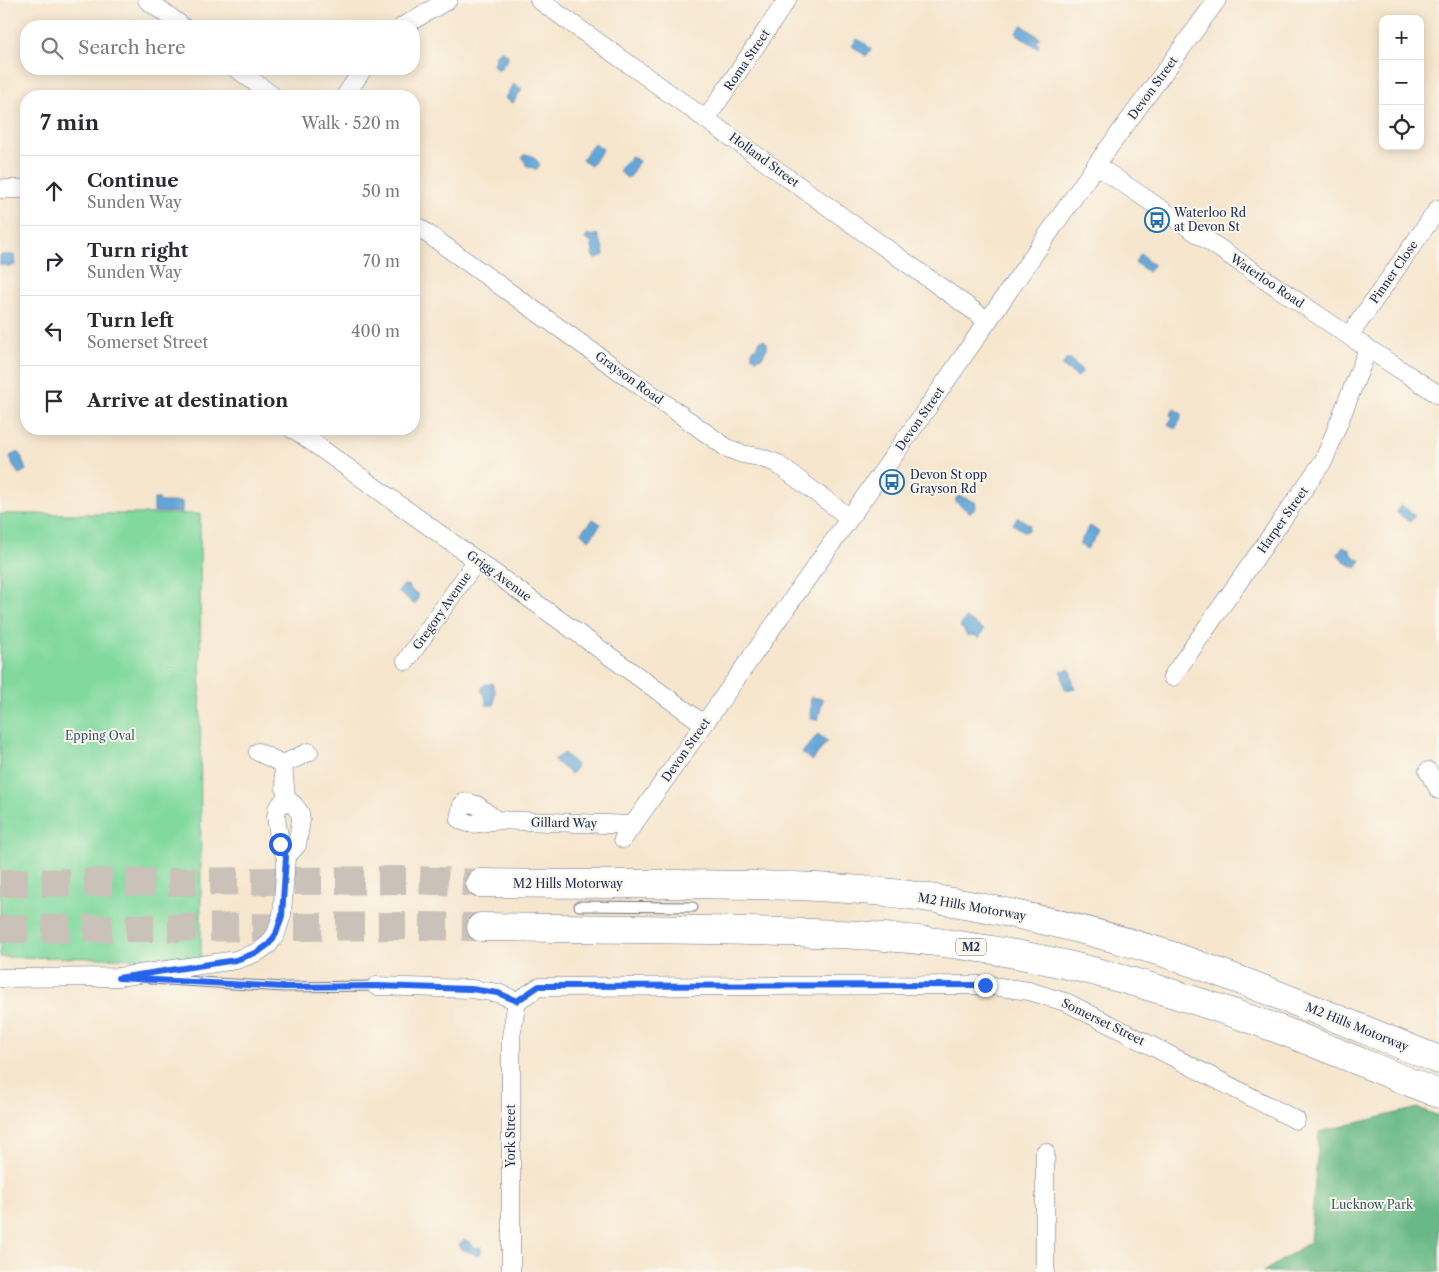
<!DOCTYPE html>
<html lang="en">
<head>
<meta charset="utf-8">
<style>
	body { margin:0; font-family:"Libre Caslon Text",serif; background:#f2f2f3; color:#2b2b33 }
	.controls { position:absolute; right:15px; top:15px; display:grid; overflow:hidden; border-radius:10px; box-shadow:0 2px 12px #0003 }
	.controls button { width:45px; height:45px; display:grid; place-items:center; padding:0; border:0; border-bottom:1px solid #e1e1e2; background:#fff; color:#2b2b33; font:25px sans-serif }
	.stop { position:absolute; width:15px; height:15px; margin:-11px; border:4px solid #2563eb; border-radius:50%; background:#fff }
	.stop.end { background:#2563eb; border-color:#fff; box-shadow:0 1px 5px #0008 }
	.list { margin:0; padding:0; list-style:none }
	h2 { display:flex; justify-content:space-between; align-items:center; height:65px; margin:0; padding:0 20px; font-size:21px }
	h2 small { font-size:16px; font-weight:400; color:#7c7c81 }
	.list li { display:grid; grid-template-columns:32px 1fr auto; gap:15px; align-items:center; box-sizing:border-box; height:70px; padding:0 20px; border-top:1px solid #e1e1e2 }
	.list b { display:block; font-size:19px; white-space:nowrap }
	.list p { margin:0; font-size:16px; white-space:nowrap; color:#7c7c81 }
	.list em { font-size:16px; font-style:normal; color:#7c7c81 }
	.icon { flex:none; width:28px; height:28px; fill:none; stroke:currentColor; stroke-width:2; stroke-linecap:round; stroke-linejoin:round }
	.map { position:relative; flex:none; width:1439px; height:1272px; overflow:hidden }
	.search { position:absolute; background:#fff; box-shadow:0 2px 12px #0003; left:20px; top:20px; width:400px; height:55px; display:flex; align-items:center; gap:12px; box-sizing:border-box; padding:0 18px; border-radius:20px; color:#7c7c81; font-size:19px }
	.panel { position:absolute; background:#fff; box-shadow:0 2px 12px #0003; left:20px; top:90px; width:400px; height:345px; border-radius:20px }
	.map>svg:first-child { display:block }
	.green { fill:#81d99e; stroke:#4e847e }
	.forest { fill:#68b985; stroke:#427472 }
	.water { fill:#63a7d8; stroke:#3f6b9b }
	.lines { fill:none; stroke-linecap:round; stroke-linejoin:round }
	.motorway-tunnel { stroke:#cac1b8; stroke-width:28; stroke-dasharray:28 14; stroke-linecap:butt }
	.service-casing { stroke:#686f85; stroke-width:11 }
	.minor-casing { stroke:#686f85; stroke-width:19 }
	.motorway-casing { stroke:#686f85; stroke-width:29 }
	.service { stroke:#fff; stroke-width:9 }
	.minor { stroke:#fff; stroke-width:18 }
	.motorway { stroke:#fff; stroke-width:28 }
	.route { stroke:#2563eb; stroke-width:6 }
	.labels { text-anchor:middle; stroke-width:4; stroke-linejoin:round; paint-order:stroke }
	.shield { fill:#fbf7ec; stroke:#5e6b89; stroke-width:1 }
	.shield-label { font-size:11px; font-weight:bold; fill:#1b2f5e }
	.street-label { font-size:12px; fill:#1b2f5e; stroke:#fbf7ec }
	.poi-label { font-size:12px; fill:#1b2f5e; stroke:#fbf7ec; text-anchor:start }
	.park-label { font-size:12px; fill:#345a6e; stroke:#fbf7ec }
</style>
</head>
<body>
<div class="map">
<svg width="1439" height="1272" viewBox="0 0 1439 1272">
	<rect width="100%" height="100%" fill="#fbf7ec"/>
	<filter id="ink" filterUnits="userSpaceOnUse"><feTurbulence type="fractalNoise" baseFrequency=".02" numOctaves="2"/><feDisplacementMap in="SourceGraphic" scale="10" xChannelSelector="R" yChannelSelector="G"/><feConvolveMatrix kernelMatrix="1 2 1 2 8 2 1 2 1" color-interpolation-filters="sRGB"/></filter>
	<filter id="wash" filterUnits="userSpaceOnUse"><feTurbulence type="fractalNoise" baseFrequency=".0096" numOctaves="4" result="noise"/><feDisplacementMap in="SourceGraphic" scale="20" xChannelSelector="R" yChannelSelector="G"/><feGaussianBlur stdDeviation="1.12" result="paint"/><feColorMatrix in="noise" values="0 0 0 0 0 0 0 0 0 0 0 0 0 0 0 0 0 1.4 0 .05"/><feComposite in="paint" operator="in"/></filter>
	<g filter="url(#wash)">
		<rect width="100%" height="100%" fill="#f6e6ce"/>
		<!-- green -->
		<polygon class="green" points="0,514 200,514 201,959 0,957"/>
		<!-- forest -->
		<polygon class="forest" points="1418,1108 1439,1116 1439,1272 1263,1272 1310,1242 1319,1132"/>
		<!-- water -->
		<g class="water">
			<polygon points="1022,25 1040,38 1037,41 1039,45 1037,48 1016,33"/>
			<polygon points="857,39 866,44 866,45 871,49 866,56 852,46"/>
			<polygon points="502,51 508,55 508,59 500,69 496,69 493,64 494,62 495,56 499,52"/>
			<polygon points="514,84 522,89 513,103 505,98"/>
			<polygon points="594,143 603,149 591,166 582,160"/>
			<path d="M524,155c11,-1 10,4 16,9l-4,6 -4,-3 -1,1 -6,-4 1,-1 -4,-5z"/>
			<polygon points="631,156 639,161 631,174 631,176 627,178 619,171"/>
			<polygon points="588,234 593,236 597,234 603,248 604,255 595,259 592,255 593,251 591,242 585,239"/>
			<polygon points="1141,254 1144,256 1147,261 1153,264 1152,267 1148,272 1135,262"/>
			<polygon points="0,255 14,255 15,265 8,267 6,265 0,265"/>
			<polygon points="764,340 767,343 767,348 762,357 756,359 752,356 752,351 758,345 760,341"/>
			<polygon points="1067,359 1071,359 1077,366 1081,369 1082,373 1078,377 1062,366"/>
			<polygon points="1174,409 1182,414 1180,418 1181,419 1175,429 1168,424 1173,417 1170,415"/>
			<polygon points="18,452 22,458 22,460 26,470 19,474 13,466 10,456"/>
			<polygon points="959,496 975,502 976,507 973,511 970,512 968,511 956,502 956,498"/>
			<polygon points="154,499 159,499 160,502 182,502 182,512 154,512"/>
			<polygon points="1401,505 1415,515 1410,522 1396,512"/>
			<polygon points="1018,517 1030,525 1029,530 1025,532 1013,524"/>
			<polygon points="593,519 601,524 589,540 583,535 581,532 584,528 587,527"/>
			<polygon points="1090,526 1099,532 1087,549 1079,544"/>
			<path d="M1343,546l7,4v3l6,5 5,2 -5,8c-7,-4 -14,-7 -18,-14z"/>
			<polygon points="404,585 409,586 412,591 418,594 418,598 415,604 410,602 410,600 398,592"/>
			<polygon points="966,618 984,630 979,638 974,635 970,636 966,635 965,631 960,627"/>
			<polygon points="1069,669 1071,671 1071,676 1075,688 1065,690 1061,671"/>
			<polygon points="492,683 495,691 494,705 486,705 485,695 481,691 484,685"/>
			<polygon points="811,697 823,699 818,720 810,719"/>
			<polygon points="818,734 827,741 812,761 802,753"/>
			<polygon points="564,753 577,766 571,774 553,760"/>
			<path d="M465,1240l6,3 3,5 7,-1v6l-2,2h-5l-2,-2c-4,-1 -7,-3 -11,-4l-2,-5z"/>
		</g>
	</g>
	<g filter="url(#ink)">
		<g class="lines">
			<!-- motorway-tunnel -->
			<g class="motorway-tunnel">
				<polyline points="0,883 417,880 480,883"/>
				<polyline points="0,929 419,926 481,927"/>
			</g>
			<defs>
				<g id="service">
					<polyline points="579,906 693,907"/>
					<polyline points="151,979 284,987 376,986"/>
				</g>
				<g id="minor">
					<polyline points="147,0 182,26"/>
					<polyline points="539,0 988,321"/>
					<polyline points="403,26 448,0"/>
					<polyline points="237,69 273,96"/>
					<polyline points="345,96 363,69"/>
					<polyline points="706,119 787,0"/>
					<polyline points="1096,165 1349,336 1439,395"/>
					<polyline points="0,189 26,189"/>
					<polyline points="414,224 727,448 742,454 759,457 776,463 850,518"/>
					<polyline points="1349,336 1438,209"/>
					<polyline points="292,429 298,432 704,724"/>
					<polyline points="406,661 477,560"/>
					<polyline points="1172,677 1324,460 1368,349"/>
					<polyline points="258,752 283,764 286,798"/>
					<polyline points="283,764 309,752"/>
					<polyline points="1428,771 1439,790"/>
					<path d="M496,820l-19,-15 -12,-3 -3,3 -3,14c12,8 24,4 37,1l137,5"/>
					<polyline points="623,839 926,410 1096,165 1217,0"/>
					<polyline points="0,978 118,977 236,960 258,952 269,944 276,934 282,915 286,857 280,844 276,817 277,809 286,798 294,805 300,813 301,820 297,845 286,857"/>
					<polyline points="376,986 471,989 498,993 517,1001 539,987 985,985 1029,991 1068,1003 1296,1120"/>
					<polyline points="1045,1152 1045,1272"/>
					<polyline points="511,1272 511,1037 517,1001"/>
				</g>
				<g id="motorway">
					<path d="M480,883c66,1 133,1 199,1 85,1 172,1 257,15 78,13 155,31 231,55 92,31 182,70 272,106"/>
					<path d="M481,927c75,1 151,2 227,3 84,2 168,3 251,15 106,14 210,45 311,81 57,21 113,46 169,68"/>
				</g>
			</defs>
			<!-- service casing -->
			<use href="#service" class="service-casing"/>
			<!-- minor casing -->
			<use href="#minor" class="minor-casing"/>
			<!-- motorway casing -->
			<use href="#motorway" class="motorway-casing"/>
			<!-- service -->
			<use href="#service" class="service"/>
			<!-- minor -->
			<use href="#minor" class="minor"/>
			<!-- motorway -->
			<use href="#motorway" class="motorway"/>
		</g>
	</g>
	<g class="lines" filter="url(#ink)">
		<!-- route -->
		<polyline class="route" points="280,844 286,857 282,916 276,934 269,944 258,952 236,960 118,978 284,987 376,986 471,989 498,993 517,1001 539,986 985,985"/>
	</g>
	<!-- icons -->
	<defs>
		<symbol id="bus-ring" viewBox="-11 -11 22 22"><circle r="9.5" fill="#fbf7ec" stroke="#1f6fb2" stroke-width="1.5"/><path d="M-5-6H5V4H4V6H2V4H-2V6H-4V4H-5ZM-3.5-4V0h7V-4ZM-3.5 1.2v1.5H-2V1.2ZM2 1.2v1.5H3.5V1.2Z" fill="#1f6fb2"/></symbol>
	</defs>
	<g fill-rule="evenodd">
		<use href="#bus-ring" x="1143" y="206" width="28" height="28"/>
		<use href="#bus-ring" x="878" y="468" width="28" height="28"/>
	</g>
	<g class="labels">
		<!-- shield labels -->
		<rect class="shield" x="956" y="938.5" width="30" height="17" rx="4"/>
		<g class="shield-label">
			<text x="971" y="951">M2</text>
		</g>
		<!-- street labels -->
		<g class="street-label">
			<text transform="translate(747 60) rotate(-56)" y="4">Roma Street</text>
			<text transform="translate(1153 88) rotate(-54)" y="4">Devon Street</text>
			<text transform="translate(764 160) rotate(36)" y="4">Holland Street</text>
			<text transform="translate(1394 272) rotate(-55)" y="4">Pinner Close</text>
			<text transform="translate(1267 281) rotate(34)" y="4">Waterloo Road</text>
			<text transform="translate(629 378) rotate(36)" y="4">Grayson Road</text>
			<text transform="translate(920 419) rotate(-55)" y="4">Devon Street</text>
			<text transform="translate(1283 520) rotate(-55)" y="4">Harper Street</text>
			<text transform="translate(499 576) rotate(36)" y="4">Grigg Avenue</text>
			<text transform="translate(442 611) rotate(-55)" y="4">Gregory Avenue</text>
			<text transform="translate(686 750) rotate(-55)" y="4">Devon Street</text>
			<text transform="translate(564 823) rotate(1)" y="4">Gillard Way</text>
			<text x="568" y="888">M2 Hills Motorway</text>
			<text transform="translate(972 907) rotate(10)" y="4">M2 Hills Motorway</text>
			<text transform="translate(1103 1022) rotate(26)" y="4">Somerset Street</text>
			<text transform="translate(1357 1027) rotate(22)" y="4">M2 Hills Motorway</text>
			<text transform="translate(511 1136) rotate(-90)" y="4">York Street</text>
		</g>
		<!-- poi labels -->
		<g class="poi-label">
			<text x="1174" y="217">Waterloo Rd<tspan x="1174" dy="14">at Devon St</tspan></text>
			<text x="910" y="479">Devon St opp<tspan x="910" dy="14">Grayson Rd</tspan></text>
		</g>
		<!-- park labels -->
		<g class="park-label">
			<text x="100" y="740">Epping Oval</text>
			<text x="1372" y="1209">Lucknow Park</text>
		</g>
	</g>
</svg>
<div class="controls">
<button>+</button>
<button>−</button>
<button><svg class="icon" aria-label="locate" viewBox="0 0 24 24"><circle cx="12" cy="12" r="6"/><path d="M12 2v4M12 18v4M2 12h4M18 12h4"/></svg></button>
</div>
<div class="stop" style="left:280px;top:844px"></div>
<div class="stop end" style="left:985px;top:985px"></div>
<div class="search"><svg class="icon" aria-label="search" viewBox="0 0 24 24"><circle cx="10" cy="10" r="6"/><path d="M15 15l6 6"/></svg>Search here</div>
<section class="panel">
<h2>7 min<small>Walk · 520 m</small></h2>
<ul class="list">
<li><svg class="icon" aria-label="ahead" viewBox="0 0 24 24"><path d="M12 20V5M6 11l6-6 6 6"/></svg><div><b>Continue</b><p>Sunden Way</p></div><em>50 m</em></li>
<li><svg class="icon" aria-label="right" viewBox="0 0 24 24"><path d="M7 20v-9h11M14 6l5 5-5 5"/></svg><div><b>Turn right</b><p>Sunden Way</p></div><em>70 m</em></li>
<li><svg class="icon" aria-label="left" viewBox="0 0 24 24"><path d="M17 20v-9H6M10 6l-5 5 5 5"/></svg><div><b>Turn left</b><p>Somerset Street</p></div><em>400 m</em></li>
<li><svg class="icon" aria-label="arrive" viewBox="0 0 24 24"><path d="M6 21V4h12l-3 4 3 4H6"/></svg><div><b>Arrive at destination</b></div></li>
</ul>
</section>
</div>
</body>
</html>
